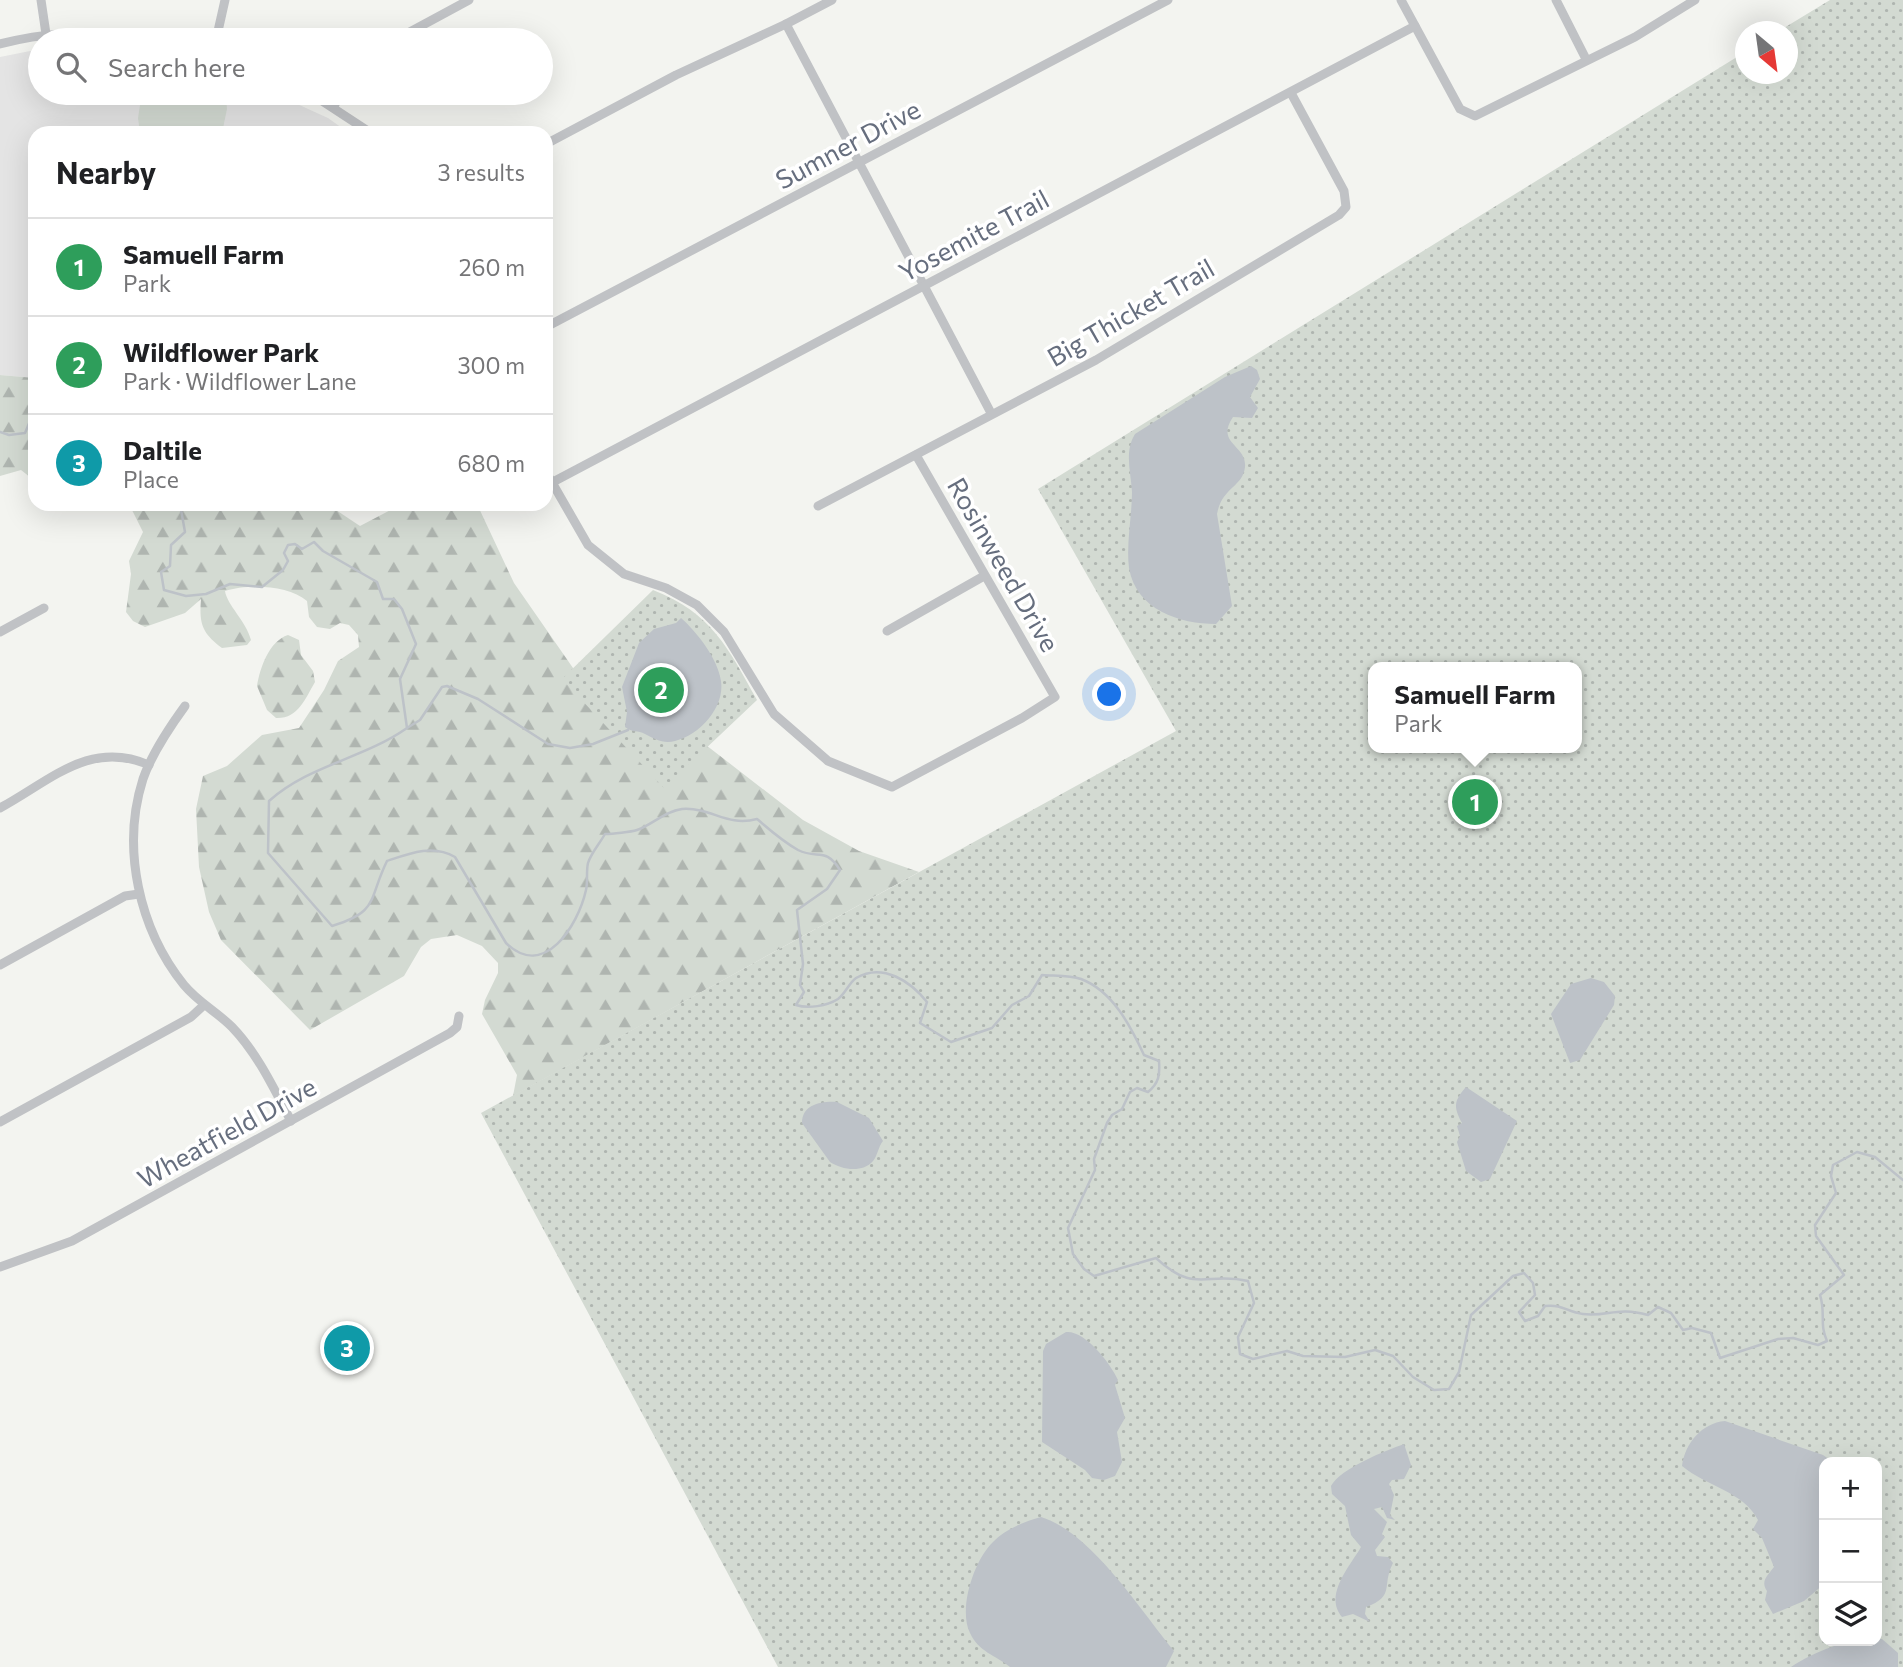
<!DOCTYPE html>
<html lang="en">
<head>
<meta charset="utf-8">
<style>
	body { margin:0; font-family:Commissioner,sans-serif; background:#f6f6f6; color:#202124 }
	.controls { position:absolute; right:21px; bottom:21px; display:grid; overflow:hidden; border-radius:14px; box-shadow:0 7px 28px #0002 }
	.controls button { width:63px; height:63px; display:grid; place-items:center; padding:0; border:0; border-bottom:2px solid #e0e0e0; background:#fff; color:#202124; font:35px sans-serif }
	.compass { position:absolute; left:1735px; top:21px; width:63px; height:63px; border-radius:50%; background:#fff; box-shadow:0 7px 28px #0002; rotate:151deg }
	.you { position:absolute; left:1110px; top:695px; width:24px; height:24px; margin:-18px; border:5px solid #fff; border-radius:50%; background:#1a73e8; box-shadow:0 0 0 10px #1a73e833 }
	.badge { display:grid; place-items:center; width:46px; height:46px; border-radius:50%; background:#0f766e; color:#fff; font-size:23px; font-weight:700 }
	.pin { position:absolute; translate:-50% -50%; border:4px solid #fff; box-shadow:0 2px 7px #0006 }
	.popup { position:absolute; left:1368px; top:662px; width:214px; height:91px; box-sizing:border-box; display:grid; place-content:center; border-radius:14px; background:#fff; filter:drop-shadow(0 2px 5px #0005); font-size:23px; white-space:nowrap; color:#757577 }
	.popup b { font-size:26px; color:#202124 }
	.popup::after { content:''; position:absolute; left:50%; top:100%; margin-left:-14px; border:14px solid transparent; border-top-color:#fff }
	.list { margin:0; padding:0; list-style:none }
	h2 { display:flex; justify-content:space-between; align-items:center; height:91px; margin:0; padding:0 28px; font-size:30px }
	h2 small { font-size:23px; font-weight:400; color:#757577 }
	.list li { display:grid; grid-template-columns:46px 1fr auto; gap:21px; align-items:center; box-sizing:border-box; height:98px; padding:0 28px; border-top:2px solid #e0e0e0 }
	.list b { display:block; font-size:26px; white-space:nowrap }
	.list p { margin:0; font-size:23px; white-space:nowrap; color:#757577 }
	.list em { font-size:23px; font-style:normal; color:#757577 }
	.icon { flex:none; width:38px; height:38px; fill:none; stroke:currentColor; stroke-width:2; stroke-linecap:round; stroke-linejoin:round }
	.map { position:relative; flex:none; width:1903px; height:1667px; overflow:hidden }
	.search { position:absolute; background:#fff; box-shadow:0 7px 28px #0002; left:28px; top:28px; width:525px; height:77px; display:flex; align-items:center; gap:18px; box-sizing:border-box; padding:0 24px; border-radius:38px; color:#757577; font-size:26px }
	.panel { position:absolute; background:#fff; box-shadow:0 7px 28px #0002; left:28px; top:126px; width:525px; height:385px; border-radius:21px }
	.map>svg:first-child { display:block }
	.built { fill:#e4e4e4 }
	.forest { fill:url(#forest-firs) }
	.park { fill:url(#park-dots); fill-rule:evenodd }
	.garden { fill:#d3dad2 }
	.water { fill:#bdc2c8 }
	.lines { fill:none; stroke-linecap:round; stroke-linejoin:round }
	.stream { stroke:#bdc2c8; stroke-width:2.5 }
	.street { stroke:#c0c2c5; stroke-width:9 }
	.labels { text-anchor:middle; stroke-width:7; stroke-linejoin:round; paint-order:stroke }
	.street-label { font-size:26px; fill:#666e7e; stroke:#fff }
</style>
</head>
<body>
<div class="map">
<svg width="1903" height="1667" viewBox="0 0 1903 1667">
	<defs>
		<pattern id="forest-firs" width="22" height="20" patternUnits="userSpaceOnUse" patternTransform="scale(1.75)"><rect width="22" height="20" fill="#d3dad2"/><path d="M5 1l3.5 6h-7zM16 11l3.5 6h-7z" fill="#afb5b0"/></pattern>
		<pattern id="park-dots" width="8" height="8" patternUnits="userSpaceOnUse" patternTransform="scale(1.75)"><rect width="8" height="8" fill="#d3dad2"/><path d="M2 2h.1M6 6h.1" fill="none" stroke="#afb5b0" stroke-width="1.8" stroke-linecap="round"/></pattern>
	</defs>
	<rect width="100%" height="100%" fill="#f3f4f0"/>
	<!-- built -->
	<polygon class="built" points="40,49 40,93 273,93 328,118 349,133 35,133 35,378 0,375 0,57"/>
	<!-- forest -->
	<g class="forest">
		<polygon points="0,375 35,378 35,481 21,470 0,476"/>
		<path d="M129,504h198l33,22 42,-22h75l37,79 59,85 129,74 101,78 56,31 60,21 -406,224 4,-21 -35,-61 3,-14 13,-27v-10l-16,-17 -25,-11 -26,4 -10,8 -17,29 -94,54 -89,-90 -12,-28 -10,-45 -3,-58 7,-33 24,-10 35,-31 37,-7 25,-38 14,-29 21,-14 -1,-12 -9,-10 -9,-2 -10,6 -13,-2 -8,-10 -2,-16c-19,-16 -59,-17 -82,-10 2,14 21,30 26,49l-4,5 -25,3c-20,-15 -23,-24 -21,-49l-16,14 -40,14 -12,-6 -7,-9 5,-38 -2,-13 14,-29z"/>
		<path d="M288,635l11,5 2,15 12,16 2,11c-10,17 -17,37 -39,36l-9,-8 -10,-24c3,-18 12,-45 31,-51z"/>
	</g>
	<!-- park -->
	<g class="park">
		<path d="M1830,0h73v1667h-1125l-297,-554 695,-382 -138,-242 707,-437v22h42v-42l-8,-1zM1374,667h202v81h-202zM1824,1462h53v179h-53z"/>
		<path d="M653,590c59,23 75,58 104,110l-93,88 -102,-109z"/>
	</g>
	<!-- garden -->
	<polygon class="garden" points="142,93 207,93 226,96 227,109 222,133 140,133 138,118"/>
	<!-- water -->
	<g class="water">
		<path d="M1251,366l6,4 3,9 -10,18 8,11 -6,10 -19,-1c-18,27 14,28 12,50 -2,20 -23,20 -28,47l15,92 -16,18c-36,0 -80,-14 -87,-56 -3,-24 3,-52 3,-76 -1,-20 -8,-40 3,-58l90,-57z"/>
		<path d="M681,618c16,14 37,41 40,63 4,26 -21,54 -46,60 -12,3 -20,-2 -30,-7 -7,-4 -13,-1 -20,-7l2,-15 -5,-25 17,-44 15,-14 22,-6z"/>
		<polygon points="1591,978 1604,982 1615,996 1614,1005 1580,1060 1570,1063 1551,1014 1571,984"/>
		<path d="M1466,1087l51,34 -27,58 -9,3 -15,-11 -9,-29 3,-6 -3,-10 5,-3c-9,-17 -8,-22 4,-36z"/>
		<path d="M837,1102l32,16 14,23c-5,6 -5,14 -10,20 -10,12 -31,9 -43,1l-28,-39c0,-19 20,-22 35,-21z"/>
		<path d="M1066,1332c19,-2 45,32 52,48l-3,5 10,33 -8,14 5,30 -7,14 -11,4 -12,-2 -7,-8 -43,-28 1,-91 3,-7z"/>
		<path d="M1725,1421l98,34 10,7h-9v122l-20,17 -31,13 -8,-14 2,-9c-7,-10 1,-16 7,-24l-12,-29 -9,-9 5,-9c-14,-28 -52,-34 -76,-54 3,-23 20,-43 43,-45z"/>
		<path d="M1404,1444l7,21 -7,14 -12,1 -3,4 5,11 -4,20 5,5 -8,-2 -5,-11 -8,2 13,13 -5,12 3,3 -10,13 2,6 11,1 5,6c-12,23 3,33 -27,44l-1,7 5,8 -17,-8 -11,3c-19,-22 9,-52 19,-70l-10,-12 -6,-29 -13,-12 -1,-8c10,-18 54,-35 73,-42z"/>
		<path d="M1041,1517c50,15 100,94 133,134l-8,16h-156c-15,-12 -31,-15 -40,-34 -12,-24 4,-73 23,-91 11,-12 32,-21 48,-25z"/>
		<path d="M1882,1639l16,14v14h-107c26,-17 63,-31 91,-28z"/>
	</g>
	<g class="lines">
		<!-- stream -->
		<g class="stream">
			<polyline points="0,432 9,435 25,433 35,409"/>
			<path d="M180,504l5,28 -14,13 -1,21 -9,6 3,18 22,6 20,-2 24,-10 32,3 21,-17 5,-9 -4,-8 4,-8 7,-1 7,5 12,-7 9,9 54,31 6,17h11l8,10 14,35 -16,35 7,49c-44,31 -98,37 -138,73l-1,52 64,73c47,-14 36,-26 55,-65 23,-8 46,-17 68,-4l51,86c38,37 72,-17 80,-53 2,-8 0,-19 2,-27 3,-10 12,-20 17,-29 7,0 26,-2 32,-4 15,-5 28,-19 45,-21 30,-2 44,18 75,10 13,11 25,22 41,31 20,10 27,-4 42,20l-13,19 -30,21 6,54 -3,21 4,7 -8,13c12,4 31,1 42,-6 7,-5 11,-16 18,-21 27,-16 55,4 71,24l-7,21 31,19 41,-14 20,-23 17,-9 13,-21c12,1 28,0 39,4 32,12 50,48 63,76l15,6c1,14 0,22 -11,31l-11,-4 -7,4 -8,17 -10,6 -5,8 -13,36 1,11 -27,58 5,26 11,15 10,7 62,-18c40,37 49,13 92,23l6,22 -16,34 2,17 13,5 34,-8 16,5 42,1 30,-7 18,6 20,21 21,13 15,-1 10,-17 12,-57 42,-39 11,-3 9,10 2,12 -16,17 6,9 13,-5 7,-10c18,-2 22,6 38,8 25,3 34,-8 65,1l10,-8 13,6 12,17 9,-2 19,5 9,25 58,-19 15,-1 25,7 9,-4c-8,-17 -1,-28 -7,-46l24,-20 -28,-39 -1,-11 21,-32 -5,-17 2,-11 24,-13 18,5 28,23"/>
			<polyline points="407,728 420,720 442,687 447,686 478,699 548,744 570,748 593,744 628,730"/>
		</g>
		<!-- street -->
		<g class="street">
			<polyline points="41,0 46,34"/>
			<polyline points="1401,0 1460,109 1475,116 1635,37 1695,0"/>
			<polyline points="1556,0 1586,59"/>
			<polyline points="786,24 991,413"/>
			<polyline points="216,40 225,0"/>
			<polyline points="395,40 469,0"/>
			<path d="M0,44c42,-11 81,-14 124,-4"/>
			<polyline points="310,93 371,133"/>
			<polyline points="334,106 341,93"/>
			<polyline points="546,144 676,75 786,24 832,0"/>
			<polyline points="546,327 1168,0"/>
			<polyline points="546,472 588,545 624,574 666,588 697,605 724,632 774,714 828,761 892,787 1022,718 1055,697 916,455"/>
			<polyline points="551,483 1415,26"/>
			<polyline points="818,506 1096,360 1339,215 1346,207 1344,191 1291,93"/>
			<polyline points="887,631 984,576"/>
			<polyline points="0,632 44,608"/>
			<path d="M185,706c-16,22 -33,47 -42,73 -22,69 -4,150 41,206 14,17 33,27 48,42 26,27 42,62 59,94"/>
			<path d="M0,808c50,-27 90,-69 149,-43"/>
			<polyline points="0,965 125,896 139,894"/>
			<polyline points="0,1122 191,1017 204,1005"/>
			<polyline points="0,1267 72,1241 450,1033 457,1027 459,1016"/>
		</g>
	</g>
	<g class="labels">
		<!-- street labels -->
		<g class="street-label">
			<text transform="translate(848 145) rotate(-28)" y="9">Sumner Drive</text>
			<text transform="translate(974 236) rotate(-28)" y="9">Yosemite Trail</text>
			<text transform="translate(1131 313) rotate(-30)" y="9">Big Thicket Trail</text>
			<text transform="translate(1003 565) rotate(60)" y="9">Rosinweed Drive</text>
			<text transform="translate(227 1133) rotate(-29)" y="9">Wheatfield Drive</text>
		</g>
	</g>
</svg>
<div class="controls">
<button>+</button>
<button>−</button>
<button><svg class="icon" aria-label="layers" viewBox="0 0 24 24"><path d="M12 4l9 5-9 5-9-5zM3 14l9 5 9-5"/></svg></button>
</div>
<svg class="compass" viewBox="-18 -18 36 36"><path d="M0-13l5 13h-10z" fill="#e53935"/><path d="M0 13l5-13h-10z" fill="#757577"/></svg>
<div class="you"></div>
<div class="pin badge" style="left:1475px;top:802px;background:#2e9e5b">1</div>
<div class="popup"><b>Samuell Farm</b>Park</div>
<div class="pin badge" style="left:661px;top:690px;background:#2e9e5b">2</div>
<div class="pin badge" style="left:347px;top:1348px;background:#0f9aa8">3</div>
<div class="search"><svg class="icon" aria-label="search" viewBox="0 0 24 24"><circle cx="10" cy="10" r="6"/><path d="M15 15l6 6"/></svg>Search here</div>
<section class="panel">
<h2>Nearby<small>3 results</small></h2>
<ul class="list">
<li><span class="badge" style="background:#2e9e5b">1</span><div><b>Samuell Farm</b><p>Park</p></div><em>260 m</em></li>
<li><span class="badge" style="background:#2e9e5b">2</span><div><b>Wildflower Park</b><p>Park · Wildflower Lane</p></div><em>300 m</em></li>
<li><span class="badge" style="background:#0f9aa8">3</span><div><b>Daltile</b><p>Place</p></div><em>680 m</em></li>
</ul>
</section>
</div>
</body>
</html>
